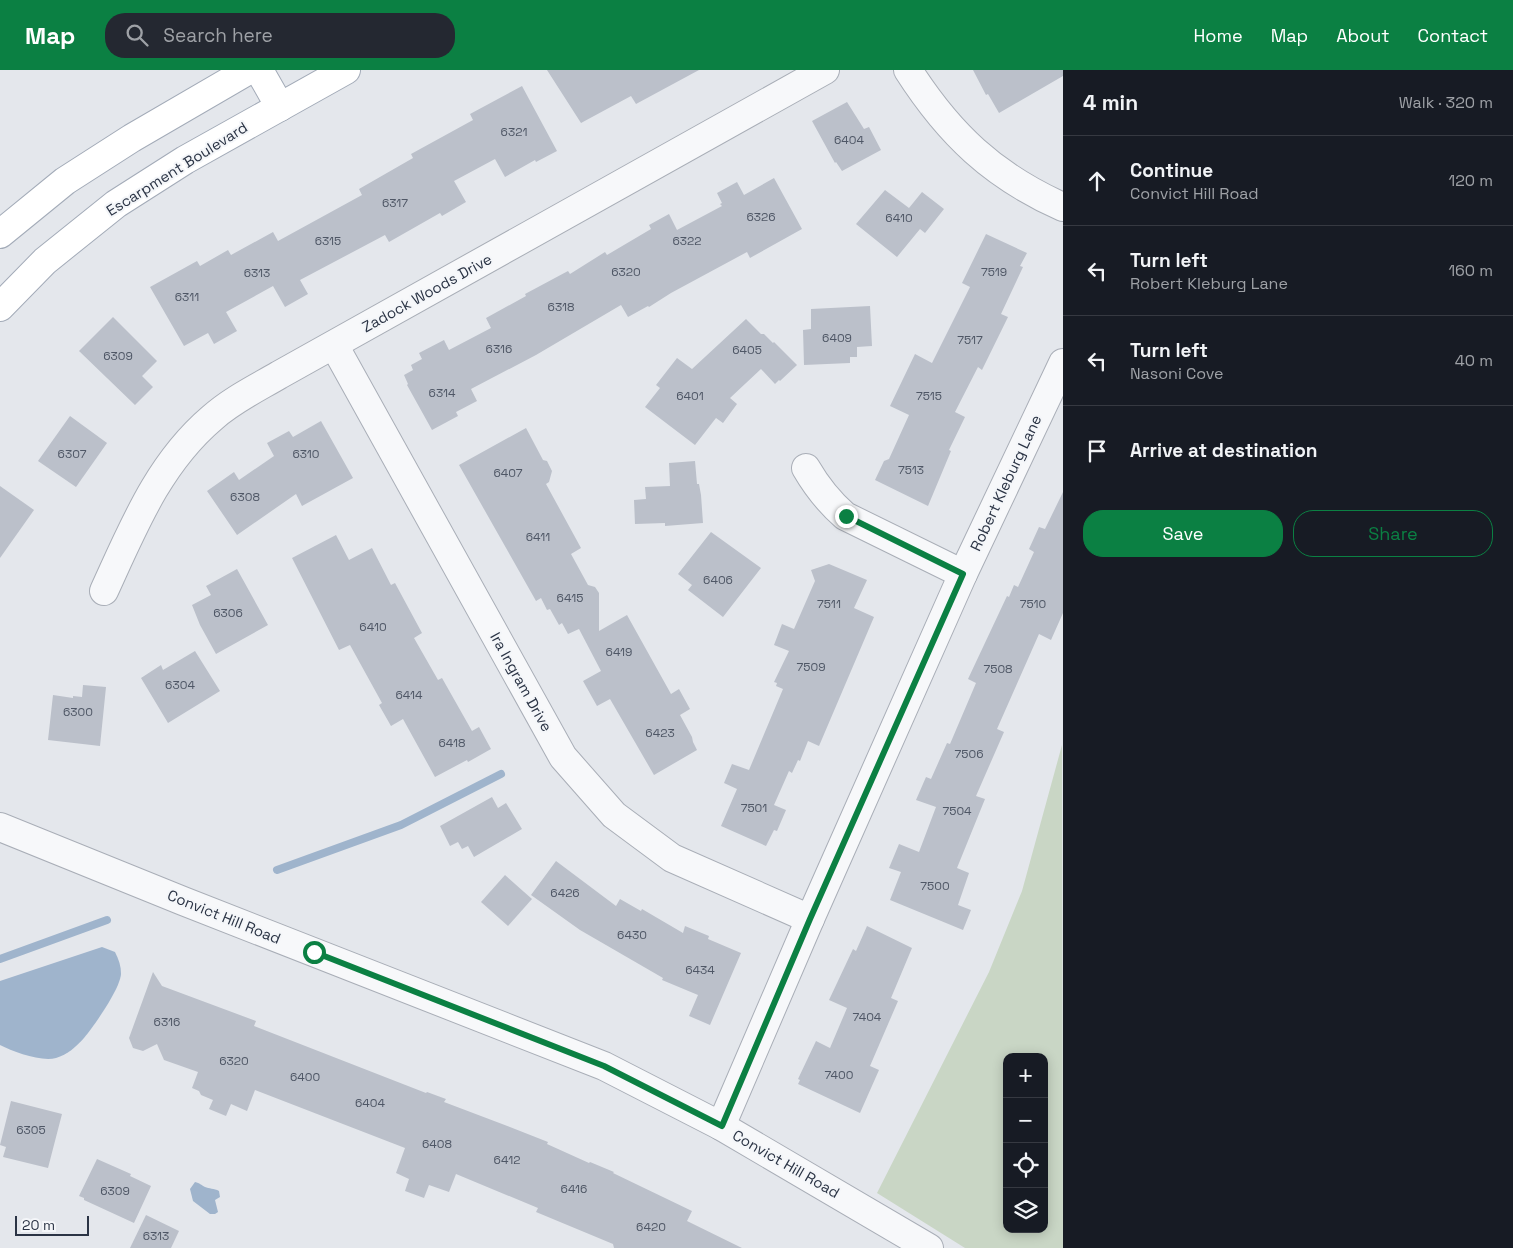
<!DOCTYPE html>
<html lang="en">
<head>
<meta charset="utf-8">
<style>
	body { margin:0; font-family:"Space Grotesk",sans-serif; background:#242831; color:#f1f3f6 }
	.controls { position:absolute; right:15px; bottom:15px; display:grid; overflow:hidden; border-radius:10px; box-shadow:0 2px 12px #0003 }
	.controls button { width:45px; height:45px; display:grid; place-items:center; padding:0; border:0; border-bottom:1px solid #363941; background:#171b24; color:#f1f3f6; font:25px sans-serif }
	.scale { position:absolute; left:15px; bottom:12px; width:74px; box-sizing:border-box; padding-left:5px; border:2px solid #2b3445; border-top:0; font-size:14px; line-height:18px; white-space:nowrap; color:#2b3445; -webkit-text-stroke:4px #f4f6f9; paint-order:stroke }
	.stop { position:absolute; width:15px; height:15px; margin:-11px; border:4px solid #0b8043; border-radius:50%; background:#fff }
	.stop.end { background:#0b8043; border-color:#fff; box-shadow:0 1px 5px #0008 }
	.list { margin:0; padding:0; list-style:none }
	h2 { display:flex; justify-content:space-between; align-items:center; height:65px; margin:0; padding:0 20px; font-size:21px }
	h2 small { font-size:16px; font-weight:400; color:#9ea1a6 }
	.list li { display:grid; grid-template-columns:32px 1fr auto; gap:15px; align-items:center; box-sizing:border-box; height:90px; padding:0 20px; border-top:1px solid #363941 }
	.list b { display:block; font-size:19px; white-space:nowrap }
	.list p { margin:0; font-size:16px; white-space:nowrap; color:#9ea1a6 }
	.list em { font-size:16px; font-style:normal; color:#9ea1a6 }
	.actions { display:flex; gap:10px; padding:15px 20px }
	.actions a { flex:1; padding:11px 0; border:1px solid #0b8043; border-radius:20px; text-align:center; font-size:18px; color:#0b8043 }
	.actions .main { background:#0b8043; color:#fff }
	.icon { flex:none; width:28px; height:28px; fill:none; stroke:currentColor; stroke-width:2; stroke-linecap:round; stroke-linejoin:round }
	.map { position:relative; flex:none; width:1063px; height:1178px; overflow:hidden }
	header { display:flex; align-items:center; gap:30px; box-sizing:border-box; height:70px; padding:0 25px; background:#0b8043; color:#fff }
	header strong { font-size:24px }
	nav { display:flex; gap:28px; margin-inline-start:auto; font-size:18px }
	.search { width:350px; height:45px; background:#242831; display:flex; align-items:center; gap:12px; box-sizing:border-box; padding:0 18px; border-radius:20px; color:#9ea1a6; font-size:19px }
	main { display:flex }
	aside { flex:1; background:#171b24 }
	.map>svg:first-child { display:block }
	.green { fill:#c9d6c5; fill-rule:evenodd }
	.water { fill:#9fb4cc }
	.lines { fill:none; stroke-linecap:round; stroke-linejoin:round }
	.stream { stroke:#9fb4cc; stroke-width:8 }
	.building { fill:#bbc0ca }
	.minor-casing { stroke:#a9aeb7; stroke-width:30 }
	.major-casing { stroke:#a3abb8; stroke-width:30 }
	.minor { stroke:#f7f8fa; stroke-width:28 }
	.major { stroke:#fff; stroke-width:28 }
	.route { stroke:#0b8043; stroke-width:6 }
	.labels { text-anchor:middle; stroke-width:4; stroke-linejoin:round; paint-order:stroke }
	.number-label { font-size:12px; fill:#4f5766 }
	.street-label { font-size:15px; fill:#2b3445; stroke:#f4f6f9 }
</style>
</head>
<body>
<header>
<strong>Map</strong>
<div class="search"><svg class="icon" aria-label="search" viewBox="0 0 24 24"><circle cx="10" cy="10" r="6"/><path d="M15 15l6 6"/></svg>Search here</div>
<nav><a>Home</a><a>Map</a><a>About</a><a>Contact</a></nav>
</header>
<main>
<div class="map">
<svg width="1063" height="1178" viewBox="0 0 1063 1178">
	<rect width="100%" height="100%" fill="#e4e7ec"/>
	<!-- green -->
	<path class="green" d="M1062,675l1,503h-98l-88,-55 112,-221 33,-81zM1007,987h37v172h-37z"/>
	<!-- water -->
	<g class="water">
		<path d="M102,877l13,5c4,8 6,14 6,22 -1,15 -27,52 -37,64 -7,8 -17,17 -28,20 -15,4 -42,-6 -56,-13v-64z"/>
		<path d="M195,1112c5,1 6,3 10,5 4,2 9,1 14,4l1,6 -5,3 3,12 -3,2h-5l-17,-13 -3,-12z"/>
	</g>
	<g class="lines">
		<!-- stream -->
		<g class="stream">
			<polyline points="277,800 401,755 501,704"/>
			<polyline points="0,889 107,850"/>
		</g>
	</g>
	<!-- building -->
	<g class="building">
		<polygon points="547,0 699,0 636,34 631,26 581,53"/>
		<polygon points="973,0 1063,0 1063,6 999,43 988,24 986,25"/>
		<polygon points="522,16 557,81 536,92 535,90 505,107 495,89 454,111 466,132 442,146 440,143 389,172 385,165 300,210 308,224 285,237 273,216 226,242 237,261 214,274 208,263 184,276 150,217 197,191 200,196 228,180 231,185 273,162 278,171 362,125 359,119 413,88 411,84 473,50 470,44"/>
		<polygon points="847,32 864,59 869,57 881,80 842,101 836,92 835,93 812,51"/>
		<polygon points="774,108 802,159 750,188 747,182 671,223 649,237 648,236 628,247 621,235 536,285 471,319 477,331 456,342 458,346 432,360 407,315 408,314 404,305 413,300 411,295 422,289 419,283 444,270 449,280 491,258 486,248 526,226 525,224 568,201 570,204 605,182 607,185 651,159 649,155 669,144 677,160 722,136 720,134 722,133 717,123 737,112 744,125"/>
		<polygon points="885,120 909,138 922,122 944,139 925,163 920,159 897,187 856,154"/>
		<polygon points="986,164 1027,183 1020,196 1023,197 1001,244 1008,247 982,300 978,297 955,342 965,347 949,380 951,381 928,436 875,410 884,391 889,389 909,345 890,336 915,284 932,293 970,217 962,213"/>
		<polygon points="870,236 872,276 857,277 857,287 850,287 850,293 804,295 803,260 811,259 811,239"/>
		<polygon points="113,247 157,291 142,306 153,317 135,335 79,281"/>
		<polygon points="746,249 761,264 764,264 773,273 774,272 797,295 780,311 779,310 775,314 761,299 730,328 737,334 723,353 716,348 695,375 645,337 660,318 656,315 677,288 692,299"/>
		<polygon points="70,346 107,373 76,417 38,391"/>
		<polygon points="321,351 353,408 302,436 296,424 237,465 207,421 234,402 239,410 274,386 267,373 289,361 293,367"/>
		<polygon points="526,358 543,390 547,391 552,401 549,412 546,414 581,478 571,484 588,515 595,517 599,523 599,561 627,545 671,624 679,619 690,639 680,645 692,667 693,672 697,680 654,705 610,629 597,636 583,611 601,601 579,559 568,564 562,553 559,555 550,539 547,540 541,528 536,531 459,395"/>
		<polygon points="695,391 697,414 699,414 701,425 703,453 665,456 665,453 635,454 634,430 646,429 645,417 670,416 669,393"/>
		<polygon points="0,416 34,440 0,488"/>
		<polygon points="1063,422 1063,543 1051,570 1039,564 997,659 1004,662 976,726 985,729 957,798 969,803 958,835 971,840 963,860 890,830 901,802 889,798 899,774 919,782 936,737 916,730 926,707 931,709 947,673 950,674 976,613 968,609 1007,526 1009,527 1014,515 1018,517 1034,482 1029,479 1039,457 1045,459"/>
		<polygon points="711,462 761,498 723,547 688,520 692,515 678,504"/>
		<polygon points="336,465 349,490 372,478 391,515 395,513 422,563 414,568 438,610 442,608 472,661 479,657 491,679 468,692 467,690 435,707 403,649 391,656 379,635 382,633 350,575 339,580 292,488"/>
		<polygon points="829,494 867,510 854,538 874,547 819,676 808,671 800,691 798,690 792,703 789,701 774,735 786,740 777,761 774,760 766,776 721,756 737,719 724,713 732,694 749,700 783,619 776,616 777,613 774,612 789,581 774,575 782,554 794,559 815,511 811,500"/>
		<polygon points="237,499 268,555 216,584 200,555 192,535 211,525 206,516"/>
		<polygon points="195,581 220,621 168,653 141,608 161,595 163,600"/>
		<polygon points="83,615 106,617 100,676 48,670 53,625 73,628 73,626 82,627"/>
		<polygon points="492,727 498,738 506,733 522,759 474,787 468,776 462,779 458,772 450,776 440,756"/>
		<polygon points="556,791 616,836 620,829 641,841 642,839 683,863 685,856 709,866 708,869 741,883 710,955 689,946 698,925 662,910 663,908 580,860 531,825"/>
		<polygon points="505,805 532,829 508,856 481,832"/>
		<polygon points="867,856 912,878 891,928 898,931 870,996 879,1000 860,1043 798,1014 800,1010 798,1009 816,971 830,978 847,938 829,930 853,879 856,881"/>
		<polygon points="153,902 162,916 256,951 254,956 426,1023 427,1022 446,1029 444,1032 515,1059 548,1072 547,1074 589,1093 590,1092 614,1102 613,1103 692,1141 687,1151 742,1178 614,1178 613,1174 536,1142 538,1138 456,1104 449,1122 429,1115 424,1128 405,1121 409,1109 396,1103 405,1078 255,1020 247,1041 231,1034 226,1046 209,1039 213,1030 201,1025 199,1021 192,1018 198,1002 164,990 157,974 143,981 133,978 129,968"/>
		<polygon points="11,1031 62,1044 48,1098 3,1087 6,1077 0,1075"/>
		<polygon points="97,1089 131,1104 130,1106 151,1116 134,1153 84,1130 84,1128 79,1126"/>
		<polygon points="146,1145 179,1161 171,1178 130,1178"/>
	</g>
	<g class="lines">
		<defs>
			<g id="minor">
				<path d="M908,0c41,64 85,106 155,137"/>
				<polyline points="334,275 563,687 614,745 672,788 810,849"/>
				<path d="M806,398c11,19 23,34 39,48l118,58"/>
				<path d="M104,521c29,-63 54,-127 108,-173 20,-18 45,-30 67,-43l546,-305"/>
				<polyline points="0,757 183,831 604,996 721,1056 929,1178"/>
				<polyline points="721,1056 810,849 963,504 1063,293"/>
			</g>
			<g id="major">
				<polyline points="259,0 280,37"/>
				<polyline points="0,164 65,111 132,68 249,0"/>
				<polyline points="0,237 45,191 116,134 185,90 346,0"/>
			</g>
		</defs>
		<!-- minor casing -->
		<use href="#minor" class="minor-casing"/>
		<!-- major casing -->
		<use href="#major" class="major-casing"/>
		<!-- minor -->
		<use href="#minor" class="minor"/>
		<!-- major -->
		<use href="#major" class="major"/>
	</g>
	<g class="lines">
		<!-- route -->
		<polyline class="route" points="314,882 604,996 722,1056 810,849 963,504 846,446"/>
	</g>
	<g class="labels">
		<!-- number labels -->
		<g class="number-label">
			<text x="514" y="66">6321</text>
			<text x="849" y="74">6404</text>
			<text x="395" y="137">6317</text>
			<text x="761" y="151">6326</text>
			<text x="899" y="152">6410</text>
			<text x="328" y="175">6315</text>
			<text x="687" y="175">6322</text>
			<text x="626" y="206">6320</text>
			<text x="994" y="206">7519</text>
			<text x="257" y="207">6313</text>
			<text x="187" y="231">6311</text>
			<text x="561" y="241">6318</text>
			<text x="837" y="272">6409</text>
			<text x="970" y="274">7517</text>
			<text x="499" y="283">6316</text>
			<text x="747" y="284">6405</text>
			<text x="118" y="290">6309</text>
			<text x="442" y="327">6314</text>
			<text x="690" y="330">6401</text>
			<text x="929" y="330">7515</text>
			<text x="72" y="388">6307</text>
			<text x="306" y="388">6310</text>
			<text x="911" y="404">7513</text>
			<text x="508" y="407">6407</text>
			<text x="245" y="431">6308</text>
			<text x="538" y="471">6411</text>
			<text x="718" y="514">6406</text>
			<text x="570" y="532">6415</text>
			<text x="829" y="538">7511</text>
			<text x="1033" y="538">7510</text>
			<text x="228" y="547">6306</text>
			<text x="373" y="561">6410</text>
			<text x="619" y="586">6419</text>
			<text x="811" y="601">7509</text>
			<text x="998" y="603">7508</text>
			<text x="180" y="619">6304</text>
			<text x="409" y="629">6414</text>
			<text x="78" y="646">6300</text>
			<text x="660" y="667">6423</text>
			<text x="452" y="677">6418</text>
			<text x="969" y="688">7506</text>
			<text x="754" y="742">7501</text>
			<text x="957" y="745">7504</text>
			<text x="935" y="820">7500</text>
			<text x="565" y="827">6426</text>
			<text x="632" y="869">6430</text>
			<text x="700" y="904">6434</text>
			<text x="867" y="951">7404</text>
			<text x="167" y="956">6316</text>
			<text x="234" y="995">6320</text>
			<text x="839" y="1009">7400</text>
			<text x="305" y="1011">6400</text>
			<text x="370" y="1037">6404</text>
			<text x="31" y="1064">6305</text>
			<text x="437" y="1078">6408</text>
			<text x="507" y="1094">6412</text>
			<text x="574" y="1123">6416</text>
			<text x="115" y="1125">6309</text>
			<text x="651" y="1161">6420</text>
			<text x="156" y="1170">6313</text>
		</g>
		<!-- street labels -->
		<g class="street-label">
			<text transform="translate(177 99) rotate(-32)" y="5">Escarpment Boulevard</text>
			<text transform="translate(427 223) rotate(-29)" y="5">Zadock Woods Drive</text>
			<text transform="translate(1006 413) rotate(-65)" y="5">Robert Kleburg Lane</text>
			<text transform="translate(521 612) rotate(61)" y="5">Ira Ingram Drive</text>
			<text transform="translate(224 847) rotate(22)" y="5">Convict Hill Road</text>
			<text transform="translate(786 1094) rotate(30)" y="5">Convict Hill Road</text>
		</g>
	</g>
</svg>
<div class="controls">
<button>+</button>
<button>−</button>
<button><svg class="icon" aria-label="locate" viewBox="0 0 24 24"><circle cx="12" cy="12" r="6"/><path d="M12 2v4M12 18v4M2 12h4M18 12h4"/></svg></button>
<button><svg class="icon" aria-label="layers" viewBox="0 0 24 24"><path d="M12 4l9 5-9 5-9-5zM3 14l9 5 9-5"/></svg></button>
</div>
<div class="scale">20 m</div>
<div class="stop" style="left:314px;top:882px"></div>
<div class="stop end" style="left:846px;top:446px"></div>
</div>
<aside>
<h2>4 min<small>Walk · 320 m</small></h2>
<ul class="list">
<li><svg class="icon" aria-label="ahead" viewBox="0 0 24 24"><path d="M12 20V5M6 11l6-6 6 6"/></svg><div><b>Continue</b><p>Convict Hill Road</p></div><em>120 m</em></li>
<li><svg class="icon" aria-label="left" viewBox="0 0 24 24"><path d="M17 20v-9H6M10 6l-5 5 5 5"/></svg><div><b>Turn left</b><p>Robert Kleburg Lane</p></div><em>160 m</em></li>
<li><svg class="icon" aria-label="left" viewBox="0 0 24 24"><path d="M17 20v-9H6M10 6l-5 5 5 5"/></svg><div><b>Turn left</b><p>Nasoni Cove</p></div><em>40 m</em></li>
<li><svg class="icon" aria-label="arrive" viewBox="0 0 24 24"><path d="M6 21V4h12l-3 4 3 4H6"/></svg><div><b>Arrive at destination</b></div></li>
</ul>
<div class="actions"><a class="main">Save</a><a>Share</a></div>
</aside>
</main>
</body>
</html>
